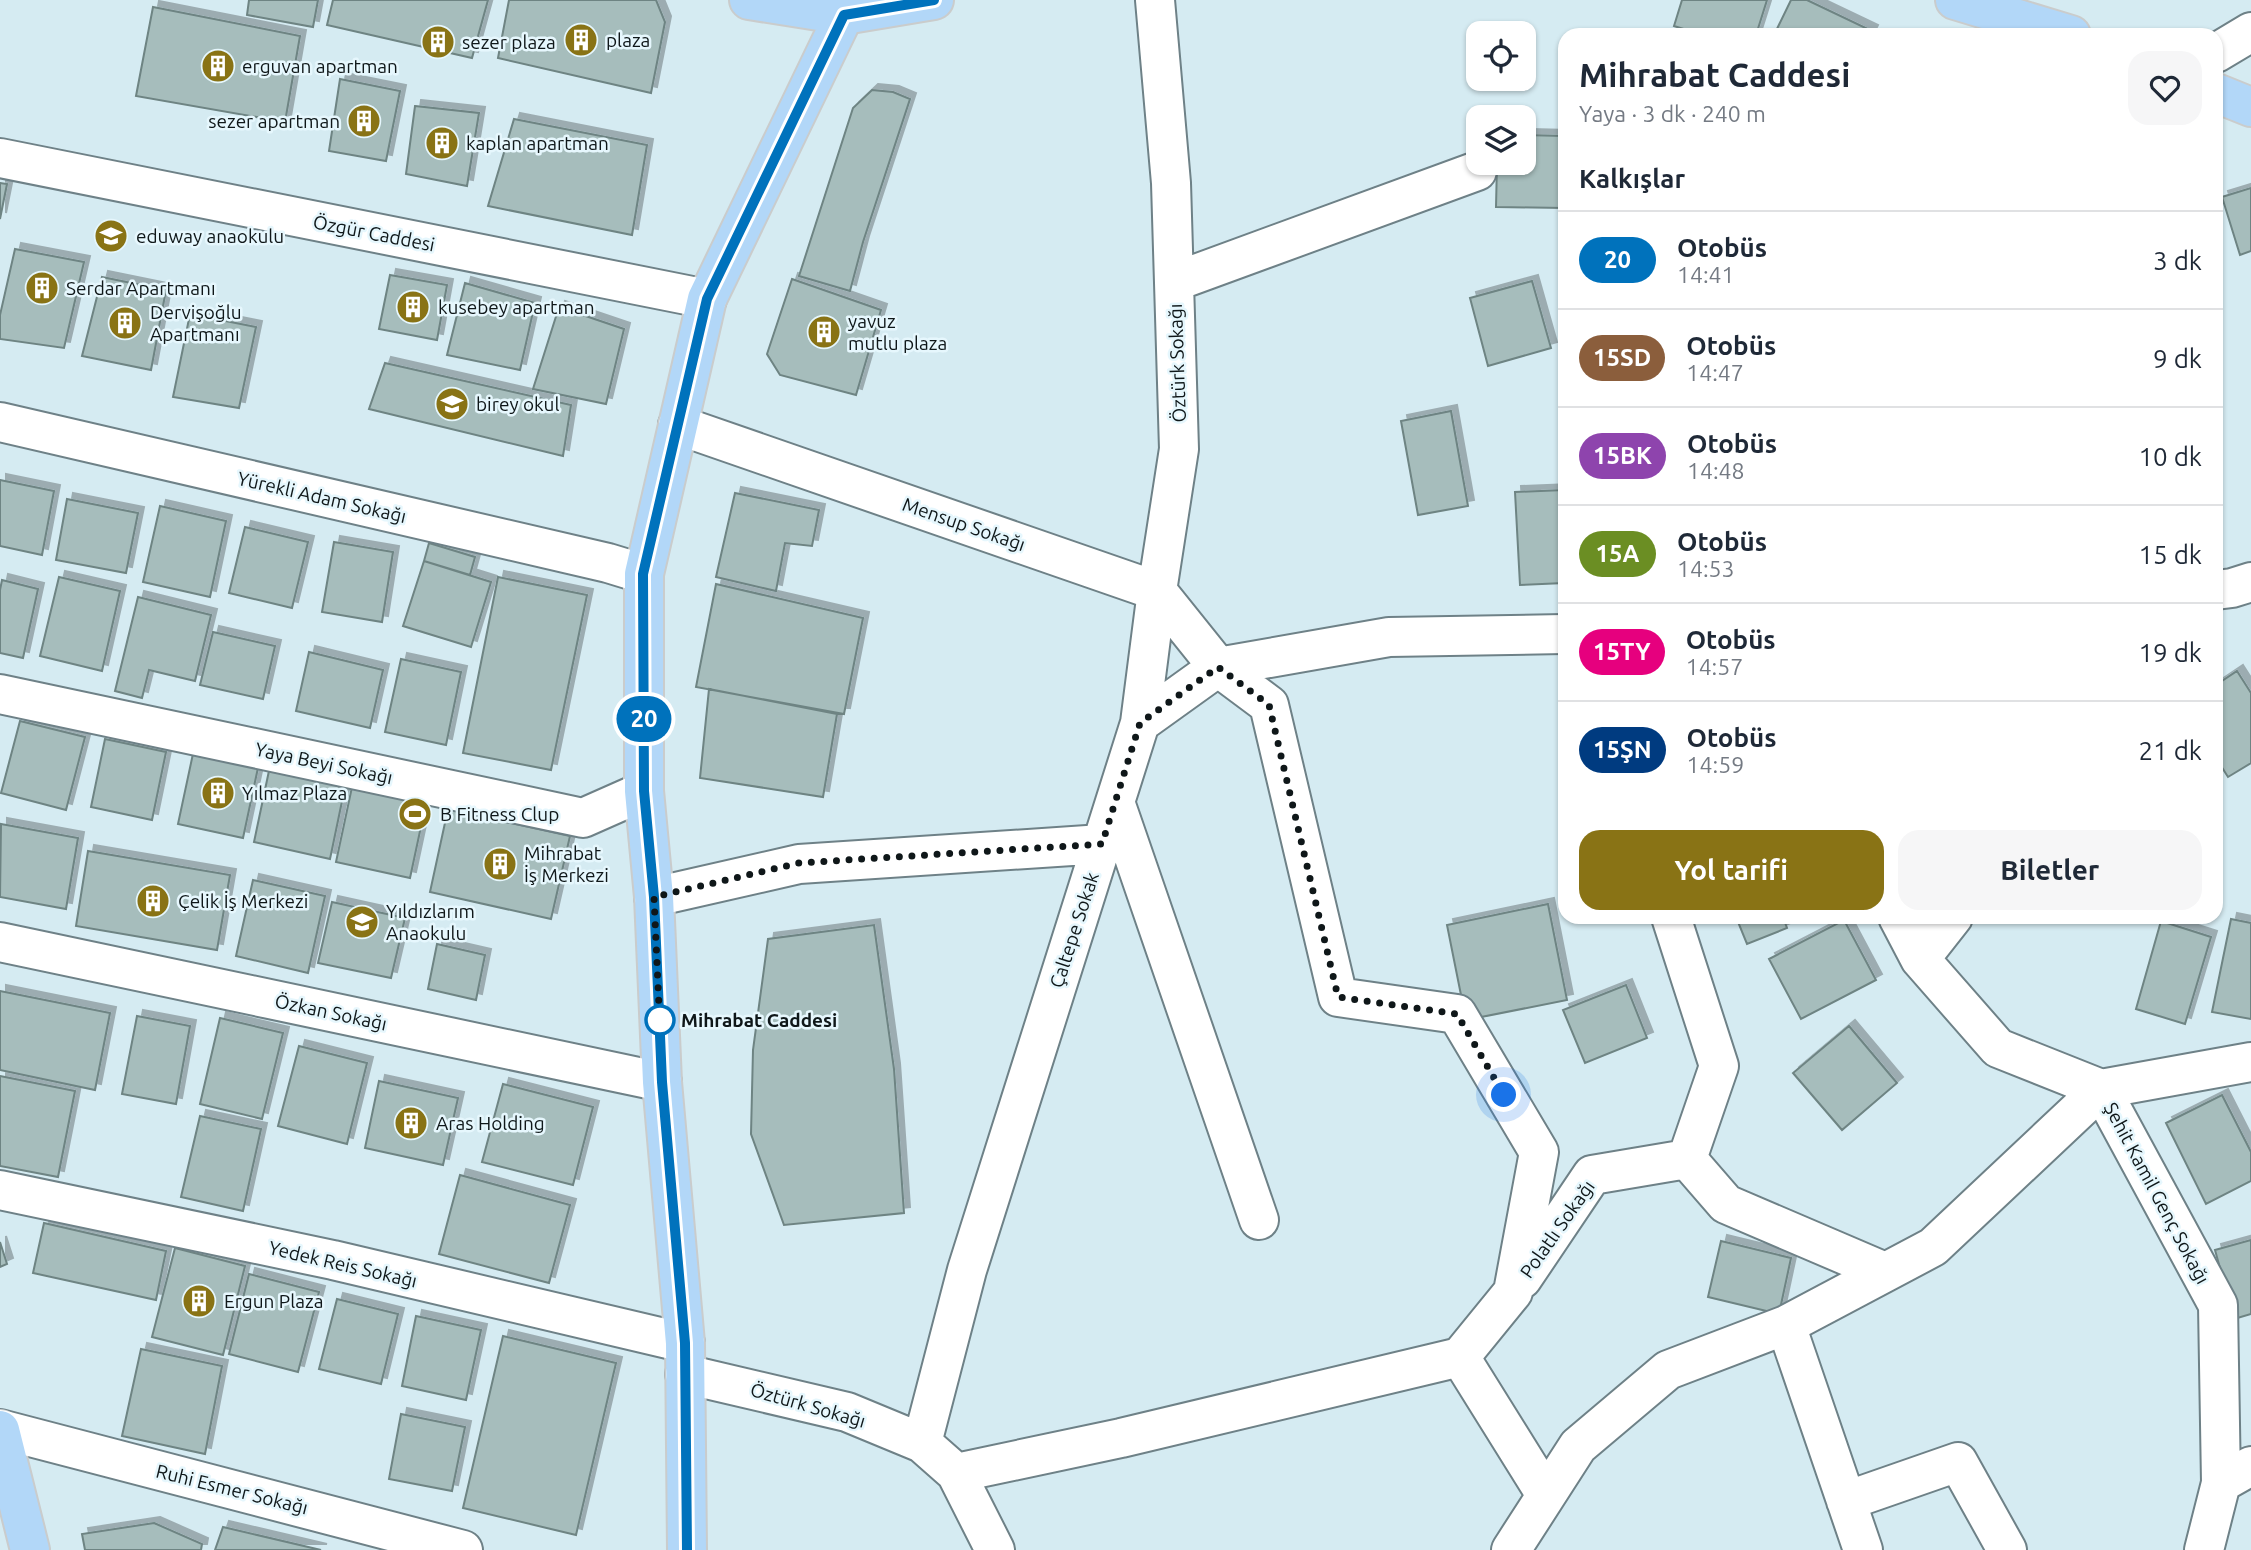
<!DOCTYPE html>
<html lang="tr">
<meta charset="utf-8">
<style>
:root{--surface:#fff;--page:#f6f6f7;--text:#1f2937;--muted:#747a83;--line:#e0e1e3;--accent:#897315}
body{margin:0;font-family:Ubuntu,sans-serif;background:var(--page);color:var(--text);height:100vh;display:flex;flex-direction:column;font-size:26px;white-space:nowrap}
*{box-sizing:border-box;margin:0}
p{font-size:23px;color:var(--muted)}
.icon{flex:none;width:38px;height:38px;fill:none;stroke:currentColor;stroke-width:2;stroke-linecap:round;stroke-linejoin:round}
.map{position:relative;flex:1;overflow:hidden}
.sheet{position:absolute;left:1558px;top:28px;width:665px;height:896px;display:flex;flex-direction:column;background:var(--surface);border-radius:21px;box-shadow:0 2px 5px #0004}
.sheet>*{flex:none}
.badge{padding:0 14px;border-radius:23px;font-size:24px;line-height:46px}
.buttons{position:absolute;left:1466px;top:21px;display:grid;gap:14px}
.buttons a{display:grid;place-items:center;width:70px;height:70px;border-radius:14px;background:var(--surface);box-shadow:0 2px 5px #0004;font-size:35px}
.you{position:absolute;width:35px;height:35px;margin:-18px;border:5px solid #fff;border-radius:50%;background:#1a73e8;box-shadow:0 0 0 10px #1a73e833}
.map>.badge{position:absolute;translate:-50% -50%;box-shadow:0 0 0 4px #fff}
h2{padding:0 21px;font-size:26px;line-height:63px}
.round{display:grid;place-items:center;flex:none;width:74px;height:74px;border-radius:21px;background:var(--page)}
.headline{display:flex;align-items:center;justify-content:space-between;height:119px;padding:0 21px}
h1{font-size:33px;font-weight:700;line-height:52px}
.action{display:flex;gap:14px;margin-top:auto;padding:14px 21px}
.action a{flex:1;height:80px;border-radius:21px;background:var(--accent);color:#fff;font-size:28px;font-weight:700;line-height:80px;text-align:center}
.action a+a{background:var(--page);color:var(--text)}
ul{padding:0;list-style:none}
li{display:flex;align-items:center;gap:21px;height:98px;padding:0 21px;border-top:2px solid var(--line)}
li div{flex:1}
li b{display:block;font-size:26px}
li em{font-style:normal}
li .badge{min-width:77px;font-weight:700;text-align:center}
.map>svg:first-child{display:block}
.building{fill:#a6bdbc;stroke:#6e8483;stroke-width:2;filter:url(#shadow)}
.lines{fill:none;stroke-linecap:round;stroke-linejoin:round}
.street-casing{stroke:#6e8187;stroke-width:42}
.primary-casing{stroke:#cacccc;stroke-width:42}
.street{stroke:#fff;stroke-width:38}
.primary{stroke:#b2d7f8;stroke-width:38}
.line-casing{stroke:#fff;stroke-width:16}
.line{stroke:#0072bc;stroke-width:10}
.walk{stroke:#0f1719;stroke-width:7;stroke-dasharray:0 12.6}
.stop-dot{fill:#fff;stroke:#0072bc;stroke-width:3.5}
.labels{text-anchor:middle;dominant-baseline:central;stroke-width:5;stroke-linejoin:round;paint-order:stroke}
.poi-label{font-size:19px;fill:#0f1719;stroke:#e6f7fd;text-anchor:start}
.street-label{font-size:19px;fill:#0f1719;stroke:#e6f7fd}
.stop-label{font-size:19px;font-weight:bold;fill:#0f1719;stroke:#e6f7fd;text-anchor:start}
</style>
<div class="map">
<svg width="2251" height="1550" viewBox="0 0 2251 1550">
<defs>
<filter id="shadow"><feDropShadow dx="6" dy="-6" stdDeviation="0" flood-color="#0004"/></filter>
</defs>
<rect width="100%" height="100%" fill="#d5ebf2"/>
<path class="building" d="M 249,0 L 318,0 L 313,27 L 247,15 Z
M 333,0 L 488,0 L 472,58 L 327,25 Z
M 509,0 L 656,0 L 665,22 L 651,93 L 498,58 Z
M 1682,0 L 1767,0 L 1756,35 L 1703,35 L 1674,26 Z
M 1791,0 L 1807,0 L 1872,31 L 1870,35 L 1774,35 Z
M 153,7 L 300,36 L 285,122 L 136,96 Z
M 340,79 L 400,91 L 386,161 L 329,151 Z
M 872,90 L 893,92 L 910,99 L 863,242 L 850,291 L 799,276 L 853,108 Z
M 415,106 L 479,113 L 467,186 L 406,174 Z
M 514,119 L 647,145 L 632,235 L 488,206 Z
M 1524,135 L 1564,136 L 1564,208 L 1496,207 L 1497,163 L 1524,163 Z
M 0,183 L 7,184 L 0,219 Z
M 2251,188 L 2251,251 L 2240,255 L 2222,197 Z
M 15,249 L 84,262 L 64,348 L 0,339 L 0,315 Z
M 390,275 L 447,285 L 437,340 L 379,329 Z
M 102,277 L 166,290 L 151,370 L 82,356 Z
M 792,279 L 881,310 L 856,395 L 780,375 L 767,354 Z
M 1532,281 L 1551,348 L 1488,366 L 1470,298 Z
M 465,283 L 535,303 L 520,370 L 447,355 Z
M 559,307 L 624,329 L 606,404 L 533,389 Z
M 190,314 L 256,327 L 239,408 L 173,397 Z
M 385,363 L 571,405 L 563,456 L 369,409 Z
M 1451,411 L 1468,506 L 1418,515 L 1401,421 Z
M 0,480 L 54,491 L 42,555 L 0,546 Z
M 1564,490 L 1564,583 L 1520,585 L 1515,492 Z
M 735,493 L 819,510 L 812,546 L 785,543 L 776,591 L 716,577 Z
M 67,499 L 138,513 L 126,573 L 56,560 Z
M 160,506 L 226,521 L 210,597 L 143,582 Z
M 245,527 L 308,542 L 292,608 L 229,593 Z
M 334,542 L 393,552 L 382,622 L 322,612 Z
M 429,543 L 475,557 L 470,575 L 424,561 Z
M 424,561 L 491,582 L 471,647 L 403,626 Z
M 59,577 L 120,591 L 102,671 L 40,656 Z
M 498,577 L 587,595 L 551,770 L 463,753 Z
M 2,580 L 38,589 L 23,658 L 0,653 L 0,590 Z
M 716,584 L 863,618 L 844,714 L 696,687 Z
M 138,597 L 211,615 L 195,681 L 149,670 L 142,698 L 115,691 Z
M 213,632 L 275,646 L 263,699 L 200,685 Z
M 309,652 L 383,670 L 370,728 L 296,711 Z
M 401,659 L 461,672 L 446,745 L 385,732 Z
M 2237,671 L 2251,693 L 2251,763 L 2228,777 L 2216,758 L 2216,685 Z
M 709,689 L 837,714 L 823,797 L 700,778 Z
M 20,721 L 85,737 L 66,810 L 1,793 Z
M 105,739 L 166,752 L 152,820 L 91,807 Z
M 194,749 L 259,763 L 243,838 L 178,824 Z
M 270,766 L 346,782 L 330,859 L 254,842 Z
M 352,787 L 426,803 L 410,878 L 336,862 Z
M 448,809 L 570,836 L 551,919 L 430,892 Z
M 1,824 L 78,838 L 66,909 L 0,897 Z
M 88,851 L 230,875 L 217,950 L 76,926 Z
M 253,880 L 325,896 L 308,973 L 236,956 Z
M 332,902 L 405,918 L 391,978 L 318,963 Z
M 1548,904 L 1567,1000 L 1466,1020 L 1447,925 Z
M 1736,917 L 1783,917 L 1787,928 L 1747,944 Z
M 2231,919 L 2251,923 L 2251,1019 L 2212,1012 Z
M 1844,920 L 1876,980 L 1801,1019 L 1769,959 Z
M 2161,921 L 2211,937 L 2185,1024 L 2136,1009 Z
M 874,925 L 894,1069 L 904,1213 L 784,1225 L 751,1134 L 753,1050 L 768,939 Z
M 437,944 L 485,955 L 476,1000 L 428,989 Z
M 1626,985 L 1647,1038 L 1585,1063 L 1563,1010 Z
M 0,991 L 110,1013 L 95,1090 L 0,1070 Z
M 137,1016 L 190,1026 L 176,1104 L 122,1094 Z
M 220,1018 L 283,1033 L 262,1119 L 200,1104 Z
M 1849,1026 L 1897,1083 L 1842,1130 L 1793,1073 Z
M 299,1046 L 367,1063 L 347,1144 L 278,1126 Z
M 0,1076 L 75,1091 L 58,1177 L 0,1166 Z
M 379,1081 L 458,1098 L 443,1165 L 365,1148 Z
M 503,1084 L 593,1107 L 573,1185 L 482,1162 Z
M 2222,1095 L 2251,1152 L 2251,1181 L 2206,1204 L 2166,1123 Z
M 200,1116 L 261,1129 L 243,1211 L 181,1197 Z
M 460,1175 L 570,1205 L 549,1283 L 439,1254 Z
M 44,1223 L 166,1251 L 156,1300 L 33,1273 Z
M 2251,1240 L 2251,1314 L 2234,1319 L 2215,1250 Z
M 1721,1241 L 1791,1258 L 1779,1314 L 1708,1297 Z
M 0,1242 L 7,1264 L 0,1267 Z
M 175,1248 L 245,1266 L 223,1355 L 152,1337 Z
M 249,1274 L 319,1292 L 298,1372 L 229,1354 Z
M 337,1299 L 398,1314 L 381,1384 L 319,1369 Z
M 416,1316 L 481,1330 L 466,1400 L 402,1386 Z
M 503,1336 L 616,1363 L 576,1535 L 463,1508 Z
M 141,1349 L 222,1366 L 205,1454 L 122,1436 Z
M 401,1414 L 465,1427 L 452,1491 L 389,1479 Z
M 154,1523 L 202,1544 L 201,1550 L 85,1550 L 82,1534 Z
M 223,1527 L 321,1550 L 215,1550 Z"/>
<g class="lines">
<defs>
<path id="street" d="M 2216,53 L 2251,32
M 0,158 L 707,299
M 1174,282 L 1477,171
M 0,422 L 608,563 L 644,574
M 678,425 L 1157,591 L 1218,667 L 1269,705 L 1338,997 L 1457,1014 L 1539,1152 L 1513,1292 L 1460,1357 L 1121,1438 L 956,1473
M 2216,590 L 2232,588 L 2251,582
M 0,694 L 583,818 L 644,791
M 1140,723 L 1157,591 L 1179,449 L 1171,183 L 1155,0
M 1115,802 L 1259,1220
M 654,897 L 799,864 L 1102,844
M 1671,917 L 1719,1066 L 1687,1159 L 1726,1204 L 1885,1272
M 1898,917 L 1920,959 L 1998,1048 L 2101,1089 L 2218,1305 L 2221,1483
M 0,942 L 662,1082
M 1920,959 L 1953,917
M 0,1190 L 333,1260 L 685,1343
M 1522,1279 L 1592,1175 L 1687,1159
M 1786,1325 L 1863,1550
M 1460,1357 L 1546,1495
M 685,1374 L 847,1412 L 922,1443 L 956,1473 L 995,1550
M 0,1429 L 463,1550
M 922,1443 L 967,1270 L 1140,723 L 1218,667 L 1389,637 L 1564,634
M 1846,1501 L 1958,1462 L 2007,1550
M 1511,1550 L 1578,1446 L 1668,1370 L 1786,1325 L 1933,1247 L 2101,1089 L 2251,1062
M 2204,1550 L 2221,1483 L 2251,1466"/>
<path id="primary" d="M 749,0 L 844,15 L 934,0
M 1955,0 L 2071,35
M 2216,93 L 2251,107
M 0,1430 L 30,1550
M 687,1550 L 685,1343 L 662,1082 L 654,897 L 644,791 L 644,574 L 707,299 L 844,15"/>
</defs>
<use href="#street" class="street-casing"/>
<use href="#primary" class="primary-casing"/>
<use href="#street" class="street"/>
<use href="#primary" class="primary"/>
</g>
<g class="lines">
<defs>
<path id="line" d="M 687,1550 L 685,1343 L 662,1082 L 654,897 L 644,791 L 643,574 L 707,299 L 844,15 L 934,0"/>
</defs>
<use href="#line" class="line-casing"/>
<use href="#line" class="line"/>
<path class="walk" d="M 660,1020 L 660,1029 L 654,897 L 799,863 L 1102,844 L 1140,723 L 1218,667 L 1269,705 L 1338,997 L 1457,1014 L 1504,1095"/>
</g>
<defs>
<symbol id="building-disc" viewBox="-11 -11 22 22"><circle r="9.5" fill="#897315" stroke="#e6f7fd"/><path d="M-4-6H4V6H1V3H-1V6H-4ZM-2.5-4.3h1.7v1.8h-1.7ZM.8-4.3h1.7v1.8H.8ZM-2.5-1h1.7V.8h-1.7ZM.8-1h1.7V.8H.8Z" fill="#fff"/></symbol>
<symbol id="school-disc" viewBox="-11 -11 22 22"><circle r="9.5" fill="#897315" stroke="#e6f7fd"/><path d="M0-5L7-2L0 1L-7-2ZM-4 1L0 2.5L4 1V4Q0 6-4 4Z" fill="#fff"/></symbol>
<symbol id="stadium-disc" viewBox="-11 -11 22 22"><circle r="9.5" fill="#897315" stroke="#e6f7fd"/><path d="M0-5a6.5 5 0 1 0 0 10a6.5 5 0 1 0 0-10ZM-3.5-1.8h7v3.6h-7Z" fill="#fff"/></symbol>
</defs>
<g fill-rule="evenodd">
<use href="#building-disc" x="562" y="21" width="38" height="38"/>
<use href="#building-disc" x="419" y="23" width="38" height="38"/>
<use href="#building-disc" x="199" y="47" width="38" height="38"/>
<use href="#building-disc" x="345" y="102" width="38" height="38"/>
<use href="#building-disc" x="423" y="124" width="38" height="38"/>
<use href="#school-disc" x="92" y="217" width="38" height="38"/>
<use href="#building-disc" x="23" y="269" width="38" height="38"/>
<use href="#building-disc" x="394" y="288" width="38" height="38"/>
<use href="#building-disc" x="106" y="304" width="38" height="38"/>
<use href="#building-disc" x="805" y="313" width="38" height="38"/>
<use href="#school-disc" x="433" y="385" width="38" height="38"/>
<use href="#building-disc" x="199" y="774" width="38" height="38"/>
<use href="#stadium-disc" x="396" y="795" width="38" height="38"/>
<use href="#building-disc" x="481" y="845" width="38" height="38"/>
<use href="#building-disc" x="134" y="882" width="38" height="38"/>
<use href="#school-disc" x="343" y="903" width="38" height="38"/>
<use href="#building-disc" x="392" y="1104" width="38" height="38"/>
<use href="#building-disc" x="180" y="1282" width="38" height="38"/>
</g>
<circle class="stop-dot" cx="660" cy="1020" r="14"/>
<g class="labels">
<g class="poi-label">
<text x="606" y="40">plaza</text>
<text x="462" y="42">sezer plaza</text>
<text x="242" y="66">erguvan apartman</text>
<text x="340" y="121" text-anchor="end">sezer apartman</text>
<text x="466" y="143">kaplan apartman</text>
<text x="136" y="236">eduway anaokulu</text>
<text x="66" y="288">Serdar Apartmanı</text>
<text x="438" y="307">kusebey apartman</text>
<text x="150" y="312">Dervişoğlu<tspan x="150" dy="22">Apartmanı</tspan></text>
<text x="848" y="321">yavuz<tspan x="848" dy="22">mutlu plaza</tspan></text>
<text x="476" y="404">birey okul</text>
<text x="242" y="793">Yılmaz Plaza</text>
<text x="440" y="814">B Fitness Clup</text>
<text x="524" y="853">Mihrabat<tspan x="524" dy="22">İş Merkezi</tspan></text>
<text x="178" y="901">Çelik İş Merkezi</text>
<text x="386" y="911">Yıldızlarım<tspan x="386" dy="22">Anaokulu</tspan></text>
<text x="436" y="1123">Aras Holding</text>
<text x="224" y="1301">Ergun Plaza</text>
</g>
<g class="street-label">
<text transform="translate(374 233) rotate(11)">Özgür Caddesi</text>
<text transform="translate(1177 363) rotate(-92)">Öztürk Sokağı</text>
<text transform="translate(322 497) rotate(13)">Yürekli Adam Sokağı</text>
<text transform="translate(964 524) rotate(19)">Mensup Sokağı</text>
<text transform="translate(324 763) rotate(12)">Yaya Beyi Sokağı</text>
<text transform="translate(1074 930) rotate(-72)">Çaltepe Sokak</text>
<text transform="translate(331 1012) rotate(12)">Özkan Sokağı</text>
<text transform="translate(2157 1193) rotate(62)">Şehit Kamil Genç Sokağı</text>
<text transform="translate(1557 1229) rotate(-55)">Polatlı Sokağı</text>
<text transform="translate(343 1264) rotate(13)">Yedek Reis Sokağı</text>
<text transform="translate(808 1405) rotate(16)">Öztürk Sokağı</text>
<text transform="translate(232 1489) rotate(14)">Ruhi Esmer Sokağı</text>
</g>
<g class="stop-label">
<text x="681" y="1020">Mihrabat Caddesi</text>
</g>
</g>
</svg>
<div class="buttons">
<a><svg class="icon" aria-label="locate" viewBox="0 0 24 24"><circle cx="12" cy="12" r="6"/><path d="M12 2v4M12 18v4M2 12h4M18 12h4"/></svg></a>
<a><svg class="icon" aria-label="layers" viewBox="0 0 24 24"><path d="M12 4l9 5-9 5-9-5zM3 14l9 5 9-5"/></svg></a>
</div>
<div class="you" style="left:1504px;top:1095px"></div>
<b class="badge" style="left:644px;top:719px;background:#0072bc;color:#fff">20</b>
<section class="sheet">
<div class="headline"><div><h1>Mihrabat Caddesi</h1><p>Yaya · 3 dk · 240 m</p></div><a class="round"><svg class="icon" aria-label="heart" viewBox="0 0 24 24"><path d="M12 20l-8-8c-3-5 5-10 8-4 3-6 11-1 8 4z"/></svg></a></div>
<h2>Kalkışlar</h2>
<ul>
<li><span class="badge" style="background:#0072bc;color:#fff">20</span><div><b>Otobüs</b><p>14:41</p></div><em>3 dk</em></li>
<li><span class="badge" style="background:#8b5e3c;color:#fff">15SD</span><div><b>Otobüs</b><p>14:47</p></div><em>9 dk</em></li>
<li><span class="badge" style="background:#8e44ad;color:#fff">15BK</span><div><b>Otobüs</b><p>14:48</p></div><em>10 dk</em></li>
<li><span class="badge" style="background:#6b8e23;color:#fff">15A</span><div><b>Otobüs</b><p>14:53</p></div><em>15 dk</em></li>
<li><span class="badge" style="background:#e6007e;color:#fff">15TY</span><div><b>Otobüs</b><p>14:57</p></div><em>19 dk</em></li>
<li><span class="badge" style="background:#003b80;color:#fff">15ŞN</span><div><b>Otobüs</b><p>14:59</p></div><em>21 dk</em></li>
</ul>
<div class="action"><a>Yol tarifi</a><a>Biletler</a></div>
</section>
</div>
